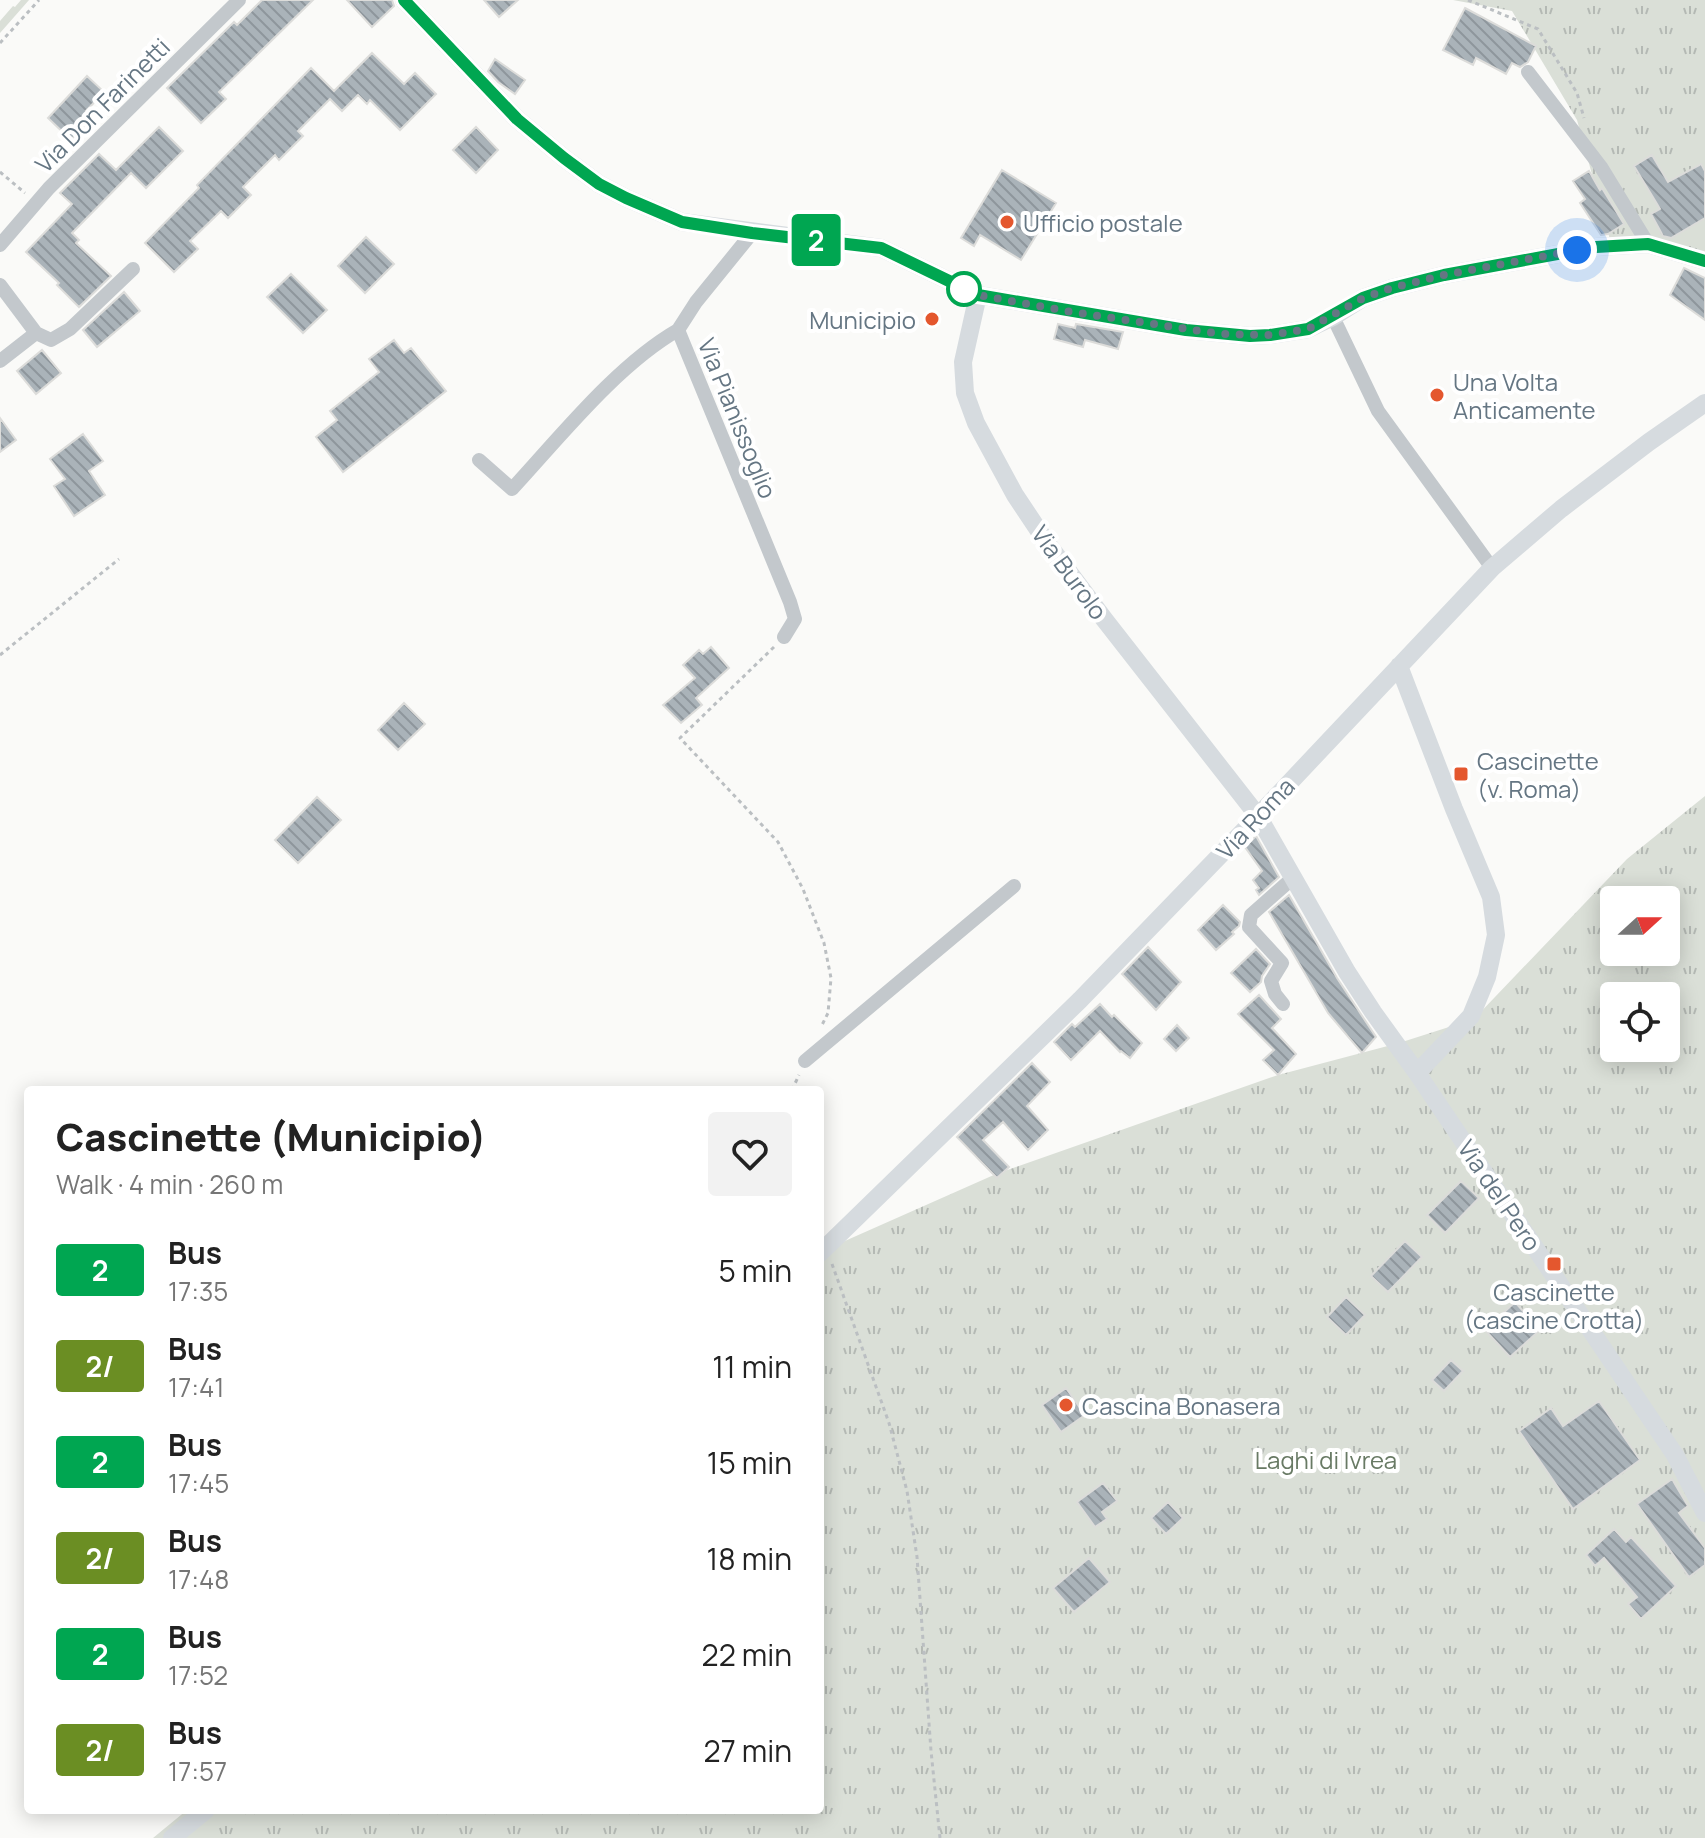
<!DOCTYPE html>
<meta charset="utf-8">
<style>
:root{--surface:#fff;--page:#f2f2f2;--text:#222;--muted:#767676}
body{margin:0;font-family:Manrope,sans-serif;background:var(--page);color:var(--text);height:100vh;display:flex;flex-direction:column;font-size:30px;white-space:nowrap}
*{box-sizing:border-box;margin:0}
p{font-size:26px;color:var(--muted)}
.icon{flex:none;width:44px;height:44px;fill:none;stroke:currentColor;stroke-width:2;stroke-linecap:round;stroke-linejoin:round}
.map{position:relative;flex:1;overflow:hidden}
.drawer{position:absolute;left:24px;top:1086px;width:800px;height:728px;display:flex;flex-direction:column;background:var(--surface);border-radius:8px;box-shadow:0 4px 20px #0003}
.drawer>*{flex:none}
.badge{padding:0 16px;border-radius:6px;font-size:28px;line-height:52px}
.needle{width:52px;rotate:69deg}
.tools{position:absolute;left:1600px;top:886px;display:grid;gap:16px}
.tools a{display:grid;place-items:center;width:80px;height:80px;border-radius:8px;background:var(--surface);box-shadow:0 4px 20px #0003;font-size:40px}
.you{position:absolute;width:40px;height:40px;margin:-20px;border:6px solid #fff;border-radius:50%;background:#1a73e8;box-shadow:0 0 0 12px #1a73e833}
.map>.badge{position:absolute;translate:-50% -50%;box-shadow:0 0 0 4px #fff}
.round{display:grid;place-items:center;flex:none;width:84px;height:84px;border-radius:8px;background:var(--page)}
.overview{display:flex;align-items:center;justify-content:space-between;height:136px;padding:0 32px}
h1{font-size:38px;font-weight:800;line-height:60px}
ul{padding:0;list-style:none}
li{display:flex;align-items:center;gap:24px;height:96px;padding:0 32px}
li div{flex:1}
li b{display:block;font-size:30px}
li em{font-style:normal}
li .badge{min-width:88px;font-weight:700;text-align:center}
.map>svg:first-child{display:block}
.park{fill:url(#park-tufts);fill-rule:evenodd}
.pitch{fill:#dadfd7}
.building{fill:url(#building-back-hatch);stroke:#dcdcda;stroke-width:2}
.lines{fill:none;stroke-linecap:round;stroke-linejoin:round}
.path{stroke:#bbbfc2;stroke-width:3;stroke-dasharray:4 4;stroke-linecap:butt}
.street{stroke:#c3c8cc;stroke-width:14}
.secondary{stroke:#d6dbdf;stroke-width:18}
.line-casing{stroke:#fff;stroke-width:18}
.line{stroke:#00a651;stroke-width:12}
.walk{stroke:#657683;stroke-width:8;stroke-dasharray:0 14.4}
.poi-dot{fill:#e4572e;stroke:#fff;stroke-width:3}
.stop-dot{fill:#fff;stroke:#00a651;stroke-width:4}
.labels{text-anchor:middle;dominant-baseline:central;stroke-width:8;stroke-linejoin:round;paint-order:stroke}
.street-label{font-size:24px;fill:#657683;stroke:#fff}
.poi-label{font-size:24px;fill:#657683;stroke:#fff;text-anchor:start}
.park-label{font-size:24px;fill:#687a64;stroke:#fff}
</style>
<div class="map">
<svg width="1705" height="1838" viewBox="0 0 1705 1838">
<defs>
<pattern id="park-tufts" width="24" height="20" patternUnits="userSpaceOnUse" patternTransform="scale(2)"><rect width="24" height="20" fill="#dadfd7"/><path d="M3 7l-1-3M5 7V3M7 7l1-3M15 17l-1-3M17 17v-4M19 17l1-3" fill="none" stroke="#b4b9b4"/></pattern>
<pattern id="building-back-hatch" width="6" height="6" patternUnits="userSpaceOnUse" patternTransform="scale(2)"><rect width="6" height="6" fill="#aab3b9"/><path d="M-1 5l2 2M0 0l6 6M5-1l2 2" fill="none" stroke="#8e969c"/></pattern>
</defs>
<rect width="100%" height="100%" fill="#fafaf8"/>
<path class="park" d="M 1453,0 L 1705,0 L 1705,266 L 1648,246 L 1612,247 L 1577,120 L 1512,11 Z
M 1705,796 L 1705,1838 L 153,1838 L 187,1810 L 820,1810 L 820,1252 L 996,1174 L 1278,1075 L 1399,1043 L 1474,1019 L 1627,859 ZM 1614,900 L 1666,900 L 1666,952 L 1614,952 ZM 1614,996 L 1666,996 L 1666,1048 L 1614,1048 Z"/>
<path class="pitch" d="M 21,0 L 29,0 L 0,33 L 0,21 L 13,6 L 15,7 Z"/>
<path class="building" d="M 262,0 L 313,0 L 219,92 L 226,99 L 201,123 L 167,88 L 234,22 L 237,25 Z
M 347,0 L 392,0 L 394,6 L 372,27 Z
M 484,0 L 518,0 L 499,17 Z
M 1465,8 L 1536,46 L 1528,62 L 1520,67 L 1512,63 L 1506,74 L 1476,58 L 1473,65 L 1443,50 Z
M 372,53 L 404,84 L 415,73 L 436,94 L 400,130 L 370,100 L 367,104 L 358,95 L 342,111 L 330,99 L 298,131 L 303,136 L 279,160 L 275,155 L 243,187 L 251,195 L 228,218 L 221,211 L 190,241 L 198,249 L 174,272 L 145,243 L 199,188 L 197,185 L 311,68 L 334,91 Z
M 495,59 L 525,80 L 515,94 L 498,82 L 488,71 Z
M 87,76 L 104,92 L 86,111 L 93,117 L 71,140 L 48,118 Z
M 159,127 L 183,151 L 146,188 L 131,173 L 72,233 L 79,240 L 76,243 L 111,276 L 79,307 L 57,285 L 59,283 L 26,252 L 72,204 L 60,193 L 99,154 L 116,170 Z
M 476,127 L 498,150 L 476,173 L 453,150 Z
M 1652,155 L 1668,182 L 1701,164 L 1705,171 L 1705,218 L 1671,238 L 1663,236 L 1651,214 L 1660,209 L 1634,166 Z
M 1002,170 L 1056,203 L 1021,260 L 980,235 L 974,246 L 961,238 Z
M 1589,171 L 1600,190 L 1602,188 L 1624,224 L 1608,234 L 1601,235 L 1580,203 L 1585,199 L 1573,181 Z
M 366,237 L 394,264 L 365,293 L 338,266 Z
M 1684,268 L 1705,278 L 1705,320 L 1670,295 Z
M 291,274 L 327,310 L 303,333 L 267,297 Z
M 124,292 L 140,311 L 97,347 L 83,330 Z
M 1058,324 L 1075,328 L 1076,324 L 1123,332 L 1118,349 L 1085,340 L 1083,347 L 1054,339 Z
M 394,340 L 404,353 L 411,348 L 446,391 L 343,472 L 316,437 L 337,420 L 330,411 L 379,372 L 369,359 Z
M 42,350 L 61,373 L 36,394 L 17,371 Z
M 0,418 L 16,440 L 0,452 Z
M 83,434 L 103,461 L 89,471 L 105,495 L 74,516 L 54,486 L 65,479 L 50,459 Z
M 711,647 L 729,668 L 696,698 L 702,705 L 681,723 L 663,705 L 695,678 L 683,665 L 699,650 L 703,654 Z
M 404,703 L 425,724 L 398,750 L 378,730 Z
M 317,797 L 341,820 L 298,863 L 275,840 Z
M 1256,836 L 1279,877 L 1259,895 L 1256,890 L 1259,888 L 1253,880 L 1262,871 L 1245,847 Z
M 1289,895 L 1337,978 L 1376,1037 L 1362,1053 L 1328,1013 L 1269,912 Z
M 1223,905 L 1240,922 L 1239,926 L 1232,932 L 1234,934 L 1216,950 L 1198,930 Z
M 1148,947 L 1181,982 L 1156,1010 L 1122,974 Z
M 1256,949 L 1270,964 L 1262,976 L 1261,982 L 1250,992 L 1231,973 Z
M 1259,995 L 1281,1019 L 1272,1028 L 1296,1054 L 1278,1075 L 1263,1060 L 1274,1050 L 1238,1014 Z
M 1100,1004 L 1112,1017 L 1114,1015 L 1142,1043 L 1130,1058 L 1121,1051 L 1120,1052 L 1100,1031 L 1071,1060 L 1054,1042 L 1072,1024 L 1075,1027 Z
M 1177,1025 L 1189,1038 L 1176,1051 L 1164,1039 Z
M 1032,1063 L 1050,1082 L 1027,1106 L 1048,1130 L 1028,1150 L 1003,1122 L 983,1140 L 1009,1167 L 997,1178 L 957,1137 Z
M 1461,1181 L 1479,1198 L 1445,1233 L 1427,1215 Z
M 1405,1241 L 1422,1257 L 1388,1292 L 1371,1276 Z
M 1346,1297 L 1365,1315 L 1346,1335 L 1327,1317 Z
M 1515,1302 L 1540,1330 L 1510,1357 L 1485,1330 Z
M 1451,1360 L 1463,1371 L 1444,1391 L 1432,1380 Z
M 1066,1388 L 1085,1415 L 1061,1432 L 1042,1405 Z
M 1599,1401 L 1640,1460 L 1573,1509 L 1519,1431 L 1551,1408 L 1563,1426 Z
M 1672,1479 L 1688,1506 L 1679,1513 L 1705,1548 L 1705,1565 L 1689,1577 L 1637,1504 Z
M 1103,1483 L 1117,1501 L 1102,1512 L 1107,1519 L 1095,1527 L 1077,1502 Z
M 1168,1502 L 1183,1518 L 1166,1534 L 1151,1518 Z
M 1614,1529 L 1626,1542 L 1631,1537 L 1676,1586 L 1641,1619 L 1628,1604 L 1637,1597 L 1604,1558 L 1595,1566 L 1586,1555 Z
M 1089,1558 L 1110,1582 L 1074,1612 L 1053,1588 Z"/>
<g class="lines">
<path class="path" d="M 1468,0 L 1538,29 L 1577,93 L 1584,118
M 0,43 L 39,0
M 0,172 L 25,193
M 774,647 L 680,738 L 778,842 L 803,889 L 824,943 L 831,978 L 828,1013 L 822,1025
M 0,655 L 119,559
M 792,1090 L 799,1075
M 832,1264 L 889,1423 L 907,1491 L 917,1557 L 931,1751 L 940,1838"/>
<path class="street" d="M 1528,72 L 1601,167 L 1648,244
M 752,233 L 696,302 L 678,330 L 790,602 L 795,619 L 784,637
M 0,245 L 49,188 L 239,0
M 0,285 L 36,333 L 51,340 L 70,329 L 133,269
M 1333,317 L 1378,411 L 1492,568
M 0,361 L 36,333
M 479,460 L 512,489 C 560,437 617,365 678,330
M 1283,1004 L 1275,994 L 1271,981 L 1282,963 L 1249,927 L 1251,915 L 1294,877
M 805,1061 L 1014,886"/>
<path class="secondary" d="M 404,0 L 517,119 L 564,158 L 599,184 L 626,198 L 682,222 L 881,248 L 978,295 L 1186,330 L 1250,336 L 1270,335 L 1308,329 L 1333,317 L 1363,298 L 1392,288 L 1444,275 L 1596,247 L 1648,244 L 1705,261
M 978,295 L 963,362 L 965,393 L 976,423 L 1015,495 L 1047,543 L 1104,619 L 1258,816 L 1347,972 L 1373,1012 L 1417,1073 L 1675,1455 L 1705,1513
M 1399,666 L 1454,809 L 1491,897 L 1496,935 L 1487,977 L 1471,1016 L 1417,1073
M 820,1253 L 1080,1000 L 1258,816 L 1492,568 L 1561,509 L 1649,442 L 1705,403
M 172,1838 L 206,1810"/>
</g>
<g class="lines">
<defs>
<path id="line" d="M 404,0 L 517,119 L 564,158 L 599,184 L 626,198 L 682,222 L 752,233 L 881,248 L 978,295 L 1186,330 L 1250,336 L 1270,335 L 1308,329 L 1363,298 L 1392,288 L 1444,275 L 1596,247 L 1648,244 L 1705,261"/>
</defs>
<use href="#line" class="line-casing"/>
<use href="#line" class="line"/>
<path class="walk" d="M 964,289 L 954,284 L 978,295 L 1072,312 L 1221,334 L 1270,335 L 1308,329 L 1363,298 L 1392,288 L 1444,275 L 1577,250"/>
</g>
<g class="poi-dot">
<circle cx="1007" cy="222" r="8"/>
<circle cx="932" cy="319" r="8"/>
<circle cx="1437" cy="395" r="8"/>
<rect x="1453" y="766" width="16" height="16" rx="4"/>
<rect x="1546" y="1256" width="16" height="16" rx="4"/>
<circle cx="1066" cy="1405" r="8"/>
</g>
<circle class="stop-dot" cx="964" cy="289" r="16"/>
<g class="labels">
<g class="street-label">
<text transform="translate(102 105) rotate(-45)">Via Don Farinetti</text>
<text transform="translate(738 418) rotate(68)">Via Pianissoglio</text>
<text transform="translate(1070 572) rotate(54)">Via Burolo</text>
<text transform="translate(1255 818) rotate(-47)">Via Roma</text>
<text transform="translate(1500 1195) rotate(56)">Via del Pero</text>
</g>
<g class="poi-label">
<text x="1023" y="222">Ufficio postale</text>
<text x="916" y="319" text-anchor="end">Municipio</text>
<text x="1453" y="381">Una Volta<tspan x="1453" dy="28">Anticamente</tspan></text>
<text x="1477" y="760">Cascinette<tspan x="1477" dy="28">(v. Roma)</tspan></text>
<text x="1554" y="1291" text-anchor="middle">Cascinette<tspan x="1554" dy="28">(cascine Crotta)</tspan></text>
<text x="1082" y="1405">Cascina Bonasera</text>
</g>
<g class="park-label">
<text x="1326" y="1459">Laghi di Ivrea</text>
</g>
</g>
</svg>
<div class="tools">
<a><svg class="needle" viewBox="-14 -14 28 28"><path d="M0-13l5 13h-10z" fill="#e53935"/><path d="M0 13l5-13h-10z" fill="#767676"/></svg></a>
<a><svg class="icon" aria-label="locate" viewBox="0 0 24 24"><circle cx="12" cy="12" r="6"/><path d="M12 2v4M12 18v4M2 12h4M18 12h4"/></svg></a>
</div>
<div class="you" style="left:1577px;top:250px"></div>
<b class="badge" style="left:816px;top:240px;background:#00a651;color:#fff">2</b>
<section class="drawer">
<div class="overview"><div><h1>Cascinette (Municipio)</h1><p>Walk · 4 min · 260 m</p></div><a class="round"><svg class="icon" aria-label="heart" viewBox="0 0 24 24"><path d="M12 20l-8-8c-3-5 5-10 8-4 3-6 11-1 8 4z"/></svg></a></div>
<ul>
<li><span class="badge" style="background:#00a651;color:#fff">2</span><div><b>Bus</b><p>17:35</p></div><em>5 min</em></li>
<li><span class="badge" style="background:#6b8e23;color:#fff">2/</span><div><b>Bus</b><p>17:41</p></div><em>11 min</em></li>
<li><span class="badge" style="background:#00a651;color:#fff">2</span><div><b>Bus</b><p>17:45</p></div><em>15 min</em></li>
<li><span class="badge" style="background:#6b8e23;color:#fff">2/</span><div><b>Bus</b><p>17:48</p></div><em>18 min</em></li>
<li><span class="badge" style="background:#00a651;color:#fff">2</span><div><b>Bus</b><p>17:52</p></div><em>22 min</em></li>
<li><span class="badge" style="background:#6b8e23;color:#fff">2/</span><div><b>Bus</b><p>17:57</p></div><em>27 min</em></li>
</ul>
</section>
</div>
